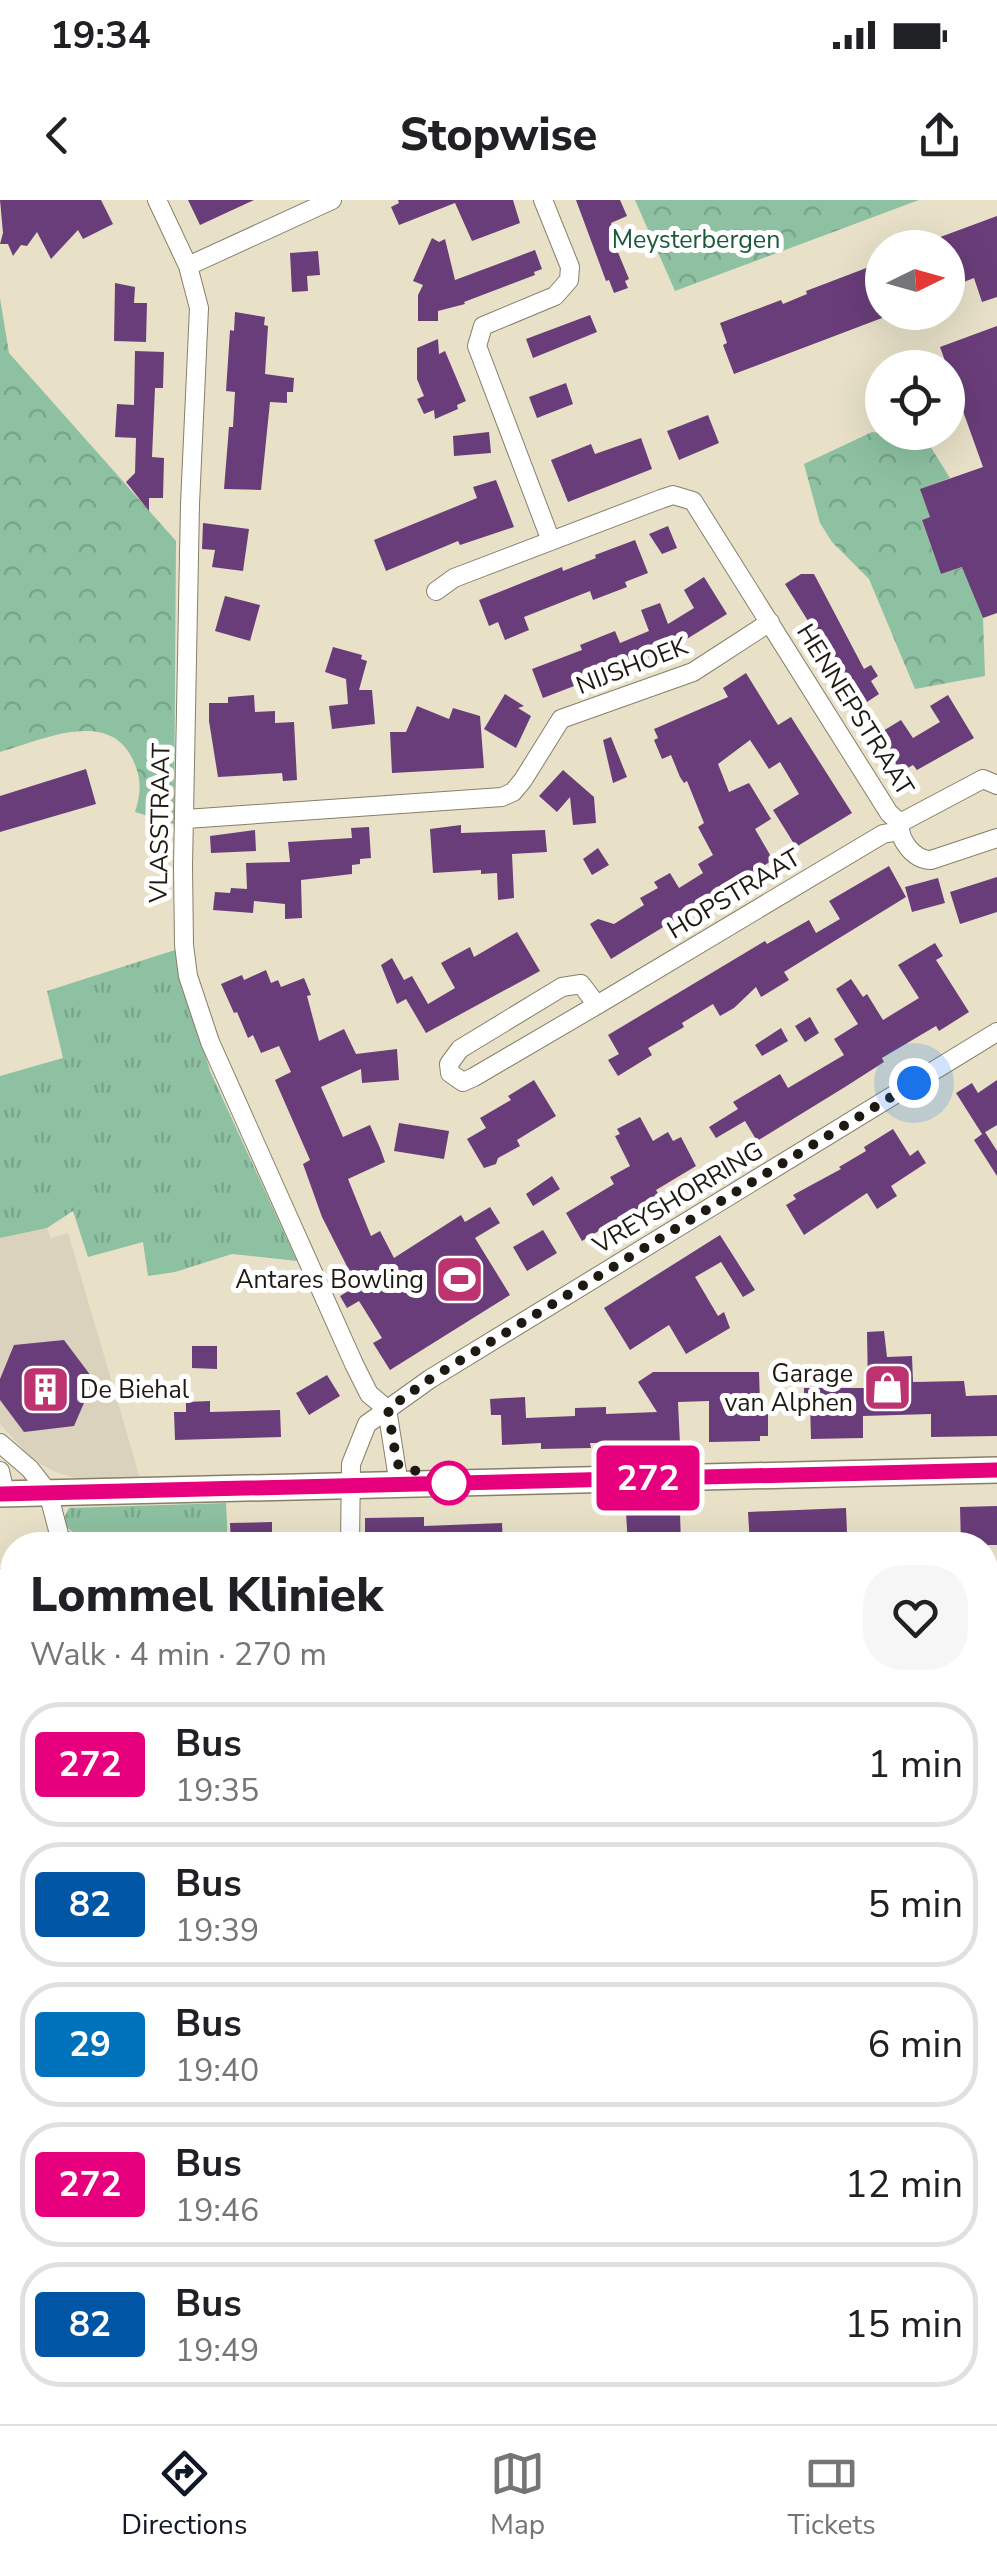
<!DOCTYPE html>
<meta charset="utf-8">
<style>
:root{--surface:#fff;--page:#f6f6f6;--text:#202124;--muted:#757577;--line:#e0e0e0;--accent:#111827}
body{margin:0;font-family:"Nunito Sans",sans-serif;background:var(--page);color:var(--text);height:100vh;display:flex;flex-direction:column;font-size:38px;white-space:nowrap}
*{box-sizing:border-box;margin:0}
p{font-size:32px;color:var(--muted)}
.icon{flex:none;width:55px;height:55px;fill:none;stroke:currentColor;stroke-width:2;stroke-linecap:round;stroke-linejoin:round}
.map{position:relative;flex:1;overflow:hidden}
.drawer{position:absolute;left:0px;top:1332px;width:998px;height:892px;display:flex;flex-direction:column;background:var(--surface);border-radius:40px 40px 0 0;box-shadow:0 10px 40px #0002}
.drawer>*{flex:none}
.badge{padding:0 20px;border-radius:8px;font-size:35px;line-height:65px}
.needle{width:65px;rotate:85deg}
.fabs{position:absolute;left:865px;top:30px;display:grid;gap:20px}
.fabs a{display:grid;place-items:center;width:100px;height:100px;border-radius:50%;background:var(--surface);box-shadow:0 10px 40px #0002;font-size:50px}
.you{position:absolute;width:50px;height:50px;margin:-25px;border:8px solid #fff;border-radius:50%;background:#1a73e8;box-shadow:0 0 0 15px #1a73e833}
.map>.badge{position:absolute;translate:-50% -50%;box-shadow:0 0 0 5px #fff}
.round{display:grid;place-items:center;flex:none;width:105px;height:105px;border-radius:40px;background:var(--page)}
.summary{display:flex;align-items:center;justify-content:space-between;height:170px;padding:0 30px}
h1{font-size:48px;font-weight:800;line-height:75px}
ul{padding:0;list-style:none}
li{display:flex;align-items:center;gap:30px;height:125px;margin:0 20px 15px;padding:0 10px;border:5px solid var(--line);border-radius:40px}
li div{flex:1}
li b{display:block;font-size:38px}
li em{font-style:normal}
li .badge{min-width:110px;font-weight:700;text-align:center}
.status{display:flex;justify-content:space-between;align-items:center;height:70px;padding:0 50px;background:var(--surface);direction:ltr}
.status svg{height:28px;fill:currentColor}
header{display:flex;justify-content:space-between;align-items:center;height:130px;padding:0 30px;background:var(--surface);font-size:45px;font-weight:800}
.tab-bar{display:flex;justify-content:space-around;align-items:center;height:140px;border-top:2px solid var(--line);background:var(--surface);font-size:28px;color:var(--muted)}
.tab-bar a{display:grid;justify-items:center;gap:5px}
.tab-bar .active{color:var(--accent)}
.map>svg:first-child{display:block}
.commercial{fill:#dad2bd}
.grass{fill:url(#grass-tufts)}
.forest{fill:url(#forest-crowns)}
.building{fill:#693d79}
.lines{fill:none;stroke-linecap:round;stroke-linejoin:round}
.minor-casing{stroke:#867f69;stroke-width:20}
.secondary-casing{stroke:#867f69;stroke-width:28}
.minor{stroke:#fff;stroke-width:18}
.secondary{stroke:#fff;stroke-width:25}
.line-casing{stroke:#fff;stroke-width:22}
.line{stroke:#e6007e;stroke-width:15}
.walk{stroke:#1d1a11;stroke-width:10;stroke-dasharray:0 18}
.stop-dot{fill:#fff;stroke:#e6007e;stroke-width:5}
.labels{text-anchor:middle;dominant-baseline:central;stroke-width:10;stroke-linejoin:round;paint-order:stroke}
.park-label{font-size:25px;fill:#1a5939;stroke:#fff}
.street-label{font-size:25px;fill:#1d1a11;stroke:#fff}
.poi-label{font-size:25px;fill:#1d1a11;stroke:#fff;text-anchor:end}
</style>
<div class="status"><b>19:34</b><svg viewBox="0 0 49 12"><path d="M0 12V9h3v3zM5 12V6h3v6zM10 12V3h3v9zM15 12V0h3v12zM26 1h20v11H26zM47 4h2v5h-2z"/></svg></div>
<header><svg class="icon" aria-label="back" viewBox="0 0 24 24"><path d="M15 5l-7 7 7 7"/></svg>Stopwise<svg class="icon" aria-label="share" viewBox="0 0 24 24"><path d="M12 15V3M7 8l5-5 5 5M5 13v7h14v-7"/></svg></header>
<div class="map">
<svg width="997" height="2224" viewBox="0 0 997 2224">
<defs>
<pattern id="grass-tufts" width="24" height="20" patternUnits="userSpaceOnUse" patternTransform="scale(2.5)"><rect width="24" height="20" fill="#8dc1a1"/><path d="M3 7l-1-3M5 7V3M7 7l1-3M15 17l-1-3M17 17v-4M19 17l1-3" fill="none" stroke="#79a58a"/></pattern>
<pattern id="forest-crowns" width="20" height="18" patternUnits="userSpaceOnUse" patternTransform="scale(2.5)"><rect width="20" height="18" fill="#8dc1a1"/><path d="M2 6a3 3 0 1 1 6 0M12 15a3 3 0 1 1 6 0" fill="none" stroke="#79a58a"/></pattern>
</defs>
<rect width="100%" height="100%" fill="#e8e1c8"/>
<path class="commercial" d="M 47,1028 L 51,1038 L 68,1033 L 140,1278 L 78,1279 L 53,1271 L 32,1259 L 0,1224 L 0,1038 Z"/>
<path class="grass" d="M 175,750 L 210,871 L 297,1061 L 232,1054 L 175,1072 L 148,1076 L 143,1042 L 88,1057 L 73,1011 L 47,1028 L 0,1038 L 0,876 L 63,858 L 47,791 Z
M 226,1303 L 228,1345 L 91,1345 L 66,1327 L 63,1320 L 69,1308 Z
M 12,2049 L 12,2212 L 591,2212 L 596,2224 L 0,2224 L 0,2053 Z"/>
<path class="forest" d="M 635,0 L 919,0 L 675,91 Z
M 0,98 L 9,153 L 176,341 L 174,624 L 135,612 C 141,593 142,579 133,560 C 109,507 40,541 0,552 Z
M 872,232 L 925,238 L 950,278 L 921,289 L 930,317 L 922,320 L 941,374 L 963,367 L 983,418 L 985,476 L 915,489 L 869,379 L 832,342 L 820,323 L 804,264 Z"/>
<path class="building" d="M 0,0 L 101,0 L 113,24 L 83,39 L 78,30 L 51,59 L 37,32 L 27,46 L 21,45 L 13,56 L 8,44 L 0,44 L 3,33 Z
M 188,0 L 254,0 L 200,25 Z
M 398,0 L 513,0 L 520,23 L 472,41 L 455,3 L 399,25 L 391,7 L 399,3 Z
M 576,0 L 620,0 L 627,16 L 611,23 L 614,32 L 610,33 L 629,79 L 625,81 L 628,88 L 614,93 L 609,80 L 606,81 Z
M 997,16 L 997,97 L 982,102 L 974,78 L 948,88 L 948,48 L 916,46 Z
M 432,38 L 439,42 L 445,39 L 455,80 L 535,50 L 542,69 L 534,72 L 535,75 L 464,102 L 465,104 L 438,111 L 438,121 L 418,121 L 418,95 L 423,85 L 413,81 Z
M 318,51 L 320,75 L 307,76 L 308,91 L 292,92 L 290,53 Z
M 869,67 L 877,88 L 882,86 L 882,118 L 734,174 L 723,145 L 727,143 L 720,123 L 781,100 L 783,104 L 807,94 L 806,91 Z
M 115,83 L 135,87 L 134,103 L 147,103 L 146,142 L 114,141 Z
M 235,112 L 265,117 L 264,125 L 268,126 L 265,174 L 294,178 L 293,192 L 287,192 L 287,203 L 270,202 L 261,290 L 224,289 L 229,227 L 233,227 L 235,192 L 226,191 L 230,130 L 234,131 Z
M 590,115 L 597,132 L 533,158 L 526,139 Z
M 997,126 L 997,413 L 983,418 L 962,367 L 941,374 L 922,320 L 930,317 L 920,289 L 983,267 L 940,147 Z
M 438,139 L 439,154 L 445,151 L 466,201 L 457,205 L 458,209 L 435,219 L 434,210 L 424,214 L 417,199 L 424,196 L 417,179 L 417,148 Z
M 135,151 L 164,152 L 163,188 L 155,188 L 152,257 L 164,258 L 163,298 L 149,298 L 149,311 L 126,282 L 135,273 L 136,238 L 115,237 L 117,204 L 134,205 Z
M 566,183 L 573,204 L 537,218 L 529,197 Z
M 708,215 L 719,243 L 679,260 L 667,231 Z
M 489,232 L 491,253 L 454,256 L 453,236 Z
M 641,238 L 652,269 L 568,302 L 551,260 L 591,244 L 595,254 Z
M 496,280 L 514,327 L 460,345 L 458,341 L 386,371 L 374,340 L 477,298 L 473,287 Z
M 203,323 L 249,329 L 243,371 L 212,367 L 215,350 L 202,349 Z
M 668,326 L 677,348 L 662,354 L 649,334 Z
M 635,340 L 648,373 L 625,382 L 627,387 L 593,400 L 590,391 L 524,417 L 529,430 L 505,440 L 498,422 L 489,426 L 479,400 L 562,367 L 563,371 L 596,358 L 595,355 Z
M 801,374 L 814,374 L 864,469 L 871,465 L 878,476 L 871,481 L 879,494 L 861,506 L 785,384 Z
M 704,377 L 727,414 L 682,442 L 683,444 L 543,498 L 532,469 L 582,450 L 580,445 L 615,431 L 620,443 L 649,431 L 641,410 L 660,403 L 668,424 L 694,408 L 684,390 Z
M 225,396 L 260,405 L 250,441 L 215,431 Z
M 333,447 L 362,455 L 361,459 L 367,461 L 359,490 L 372,490 L 375,524 L 332,529 L 329,506 L 348,504 L 346,479 L 325,472 Z
M 746,473 L 778,525 L 791,517 L 852,613 L 796,647 L 773,610 L 799,594 L 780,562 L 769,569 L 750,540 L 718,564 L 729,592 L 749,583 L 771,619 L 755,629 L 773,660 L 611,759 L 590,724 L 598,719 L 614,724 L 644,705 L 640,698 L 658,688 L 654,682 L 670,673 L 679,688 L 703,673 L 698,664 L 713,655 L 698,627 L 704,623 L 687,581 L 684,583 L 680,577 L 671,555 L 662,559 L 654,540 L 658,538 L 654,529 L 728,497 L 723,488 Z
M 505,494 L 524,506 L 518,508 L 531,516 L 516,548 L 484,529 Z
M 254,495 L 255,512 L 275,511 L 275,523 L 294,522 L 297,580 L 283,581 L 282,573 L 218,577 L 209,521 L 209,503 L 228,503 L 228,497 Z
M 948,495 L 974,538 L 917,570 L 913,565 L 901,572 L 878,534 L 901,520 L 913,538 L 940,522 L 930,506 Z
M 417,506 L 449,519 L 453,508 L 480,516 L 484,568 L 392,573 L 390,532 L 406,532 Z
M 611,537 L 627,577 L 613,583 L 603,540 Z
M 86,569 L 96,604 L 0,632 L 0,596 Z
M 563,570 L 594,597 L 596,623 L 573,625 L 570,597 L 557,612 L 539,596 Z
M 461,625 L 461,633 L 545,630 L 547,652 L 512,654 L 514,698 L 498,700 L 497,673 L 481,674 L 481,670 L 433,673 L 430,629 Z
M 369,627 L 371,658 L 360,659 L 360,664 L 352,665 L 352,674 L 301,680 L 302,718 L 285,719 L 285,704 L 254,701 L 253,713 L 213,710 L 215,692 L 230,693 L 231,688 L 247,689 L 246,663 L 290,662 L 288,642 L 352,638 L 351,628 Z
M 255,630 L 256,651 L 211,653 L 210,636 Z
M 598,648 L 609,665 L 592,675 L 583,659 Z
M 889,666 L 906,697 L 784,772 L 789,780 L 761,797 L 756,787 L 734,808 L 720,816 L 713,804 L 682,823 L 684,827 L 648,848 L 652,855 L 618,876 L 608,860 L 619,854 L 608,835 L 765,741 L 767,744 L 809,720 L 816,733 L 840,719 L 829,701 Z
M 997,677 L 997,712 L 960,724 L 950,692 Z
M 938,678 L 945,703 L 912,712 L 905,687 Z
M 517,732 L 540,771 L 426,833 L 406,799 L 397,804 L 381,765 L 392,758 L 404,780 L 412,776 L 428,804 L 455,788 L 441,763 L 470,747 L 474,757 Z
M 935,743 L 943,756 L 936,760 L 969,812 L 939,831 L 936,826 L 882,858 L 884,862 L 845,887 L 757,941 L 745,921 L 716,938 L 709,927 L 738,909 L 733,902 L 780,874 L 788,888 L 844,855 L 834,839 L 858,824 L 836,789 L 851,779 L 863,797 L 867,794 L 883,820 L 919,798 L 898,765 Z
M 266,770 L 271,783 L 278,780 L 281,787 L 304,778 L 311,795 L 307,796 L 319,841 L 344,829 L 356,854 L 397,849 L 399,880 L 362,883 L 361,869 L 321,887 L 343,937 L 370,925 L 380,948 L 385,962 L 348,979 L 371,1036 L 380,1031 L 394,1058 L 461,1015 L 465,1022 L 490,1007 L 500,1023 L 475,1038 L 510,1095 L 390,1170 L 373,1143 L 382,1138 L 359,1101 L 347,1108 L 340,1096 L 357,1086 L 322,1017 L 303,964 L 310,960 L 275,880 L 291,872 L 279,846 L 261,853 L 253,835 L 248,838 L 237,812 L 234,813 L 221,784 L 242,775 L 244,780 Z
M 810,817 L 819,833 L 805,842 L 795,826 Z
M 781,828 L 788,841 L 762,856 L 755,845 Z
M 534,880 L 556,916 L 517,940 L 520,946 L 498,958 L 496,964 L 484,968 L 467,939 L 486,928 L 480,918 L 511,900 L 508,896 Z
M 997,880 L 997,925 L 982,934 L 956,893 L 972,883 L 978,893 Z
M 640,917 L 653,941 L 668,932 L 673,941 L 681,937 L 696,966 L 656,990 L 662,1000 L 633,1016 L 630,1012 L 582,1041 L 566,1013 L 614,984 L 610,977 L 630,966 L 615,936 L 620,934 L 617,929 Z
M 399,923 L 449,931 L 444,959 L 394,951 Z
M 893,929 L 910,956 L 918,950 L 926,963 L 891,986 L 897,996 L 877,1009 L 867,993 L 804,1035 L 786,1005 L 796,999 L 793,995 L 841,969 L 839,967 L 866,951 L 864,947 Z
M 985,932 L 997,951 L 997,976 L 974,940 Z
M 552,976 L 560,989 L 533,1006 L 526,994 Z
M 543,1030 L 557,1053 L 527,1071 L 513,1047 Z
M 720,1035 L 755,1090 L 743,1097 L 721,1062 L 695,1077 L 718,1116 L 724,1112 L 730,1128 L 686,1154 L 669,1125 L 630,1150 L 604,1108 Z
M 884,1131 L 887,1157 L 912,1156 L 913,1182 L 964,1181 L 966,1196 L 997,1195 L 997,1236 L 931,1237 L 931,1214 L 863,1216 L 863,1238 L 811,1239 L 810,1205 L 804,1205 L 804,1188 L 868,1188 L 867,1132 Z
M 64,1140 L 94,1180 L 74,1226 L 24,1232 L 0,1200 L 0,1179 L 14,1145 Z
M 192,1146 L 217,1146 L 217,1169 L 192,1168 Z
M 653,1172 L 759,1172 L 760,1203 L 768,1203 L 768,1236 L 760,1236 L 760,1241 L 709,1242 L 709,1201 L 678,1202 L 680,1244 L 590,1243 L 591,1248 L 541,1249 L 541,1243 L 502,1245 L 501,1215 L 491,1215 L 490,1199 L 525,1197 L 526,1218 L 575,1216 L 575,1208 L 606,1207 L 606,1214 L 657,1212 L 638,1182 Z
M 327,1175 L 340,1196 L 309,1215 L 296,1193 Z
M 210,1201 L 210,1212 L 280,1210 L 281,1237 L 175,1240 L 174,1212 L 186,1212 L 186,1202 Z
M 997,1306 L 997,1345 L 961,1345 L 960,1307 Z
M 846,1308 L 847,1332 L 842,1333 L 842,1342 L 750,1345 L 748,1312 Z
M 626,1313 L 680,1313 L 681,1345 L 628,1345 Z
M 424,1317 L 424,1326 L 502,1323 L 503,1345 L 365,1345 L 365,1318 Z
M 272,1322 L 272,1345 L 231,1345 L 230,1323 Z"/>
<g class="lines">
<defs>
<path id="minor" d="M 157,0 L 188,66 L 199,108 L 190,304 L 183,666 L 184,745 L 188,776 L 210,842 L 354,1164 L 369,1194 L 387,1209
M 543,0 L 570,67 L 569,80 L 555,96 L 483,126 L 477,146 L 551,341
M 188,66 L 332,0
M 436,391 L 454,378 L 661,299 L 673,295 L 693,301 L 889,613 L 900,623
M 997,585 L 983,579 L 900,623 C 898,640 914,660 931,660 L 997,638
M 186,619 L 502,597 L 513,592 L 523,580 L 561,519 L 693,472 L 770,422
M 597,805 L 581,784 L 562,787 L 460,849 L 449,864 L 450,873 L 463,882 L 474,877 L 597,805 L 883,634 L 899,631
M 387,1209 L 399,1285
M 0,1243 L 30,1269 L 48,1292 L 60,1338 L 74,1345
M 0,1271 L 5,1293
M 350,1345 L 351,1264 L 367,1224 L 430,1179 L 997,832
M 0,1379 L 12,1375
M 0,1621 L 12,1622
M 985,1738 L 997,1741
M 985,1968 L 997,1969
M 599,2212 L 604,2224
M 842,2212 L 847,2224"/>
<path id="secondary" d="M 0,1294 L 997,1270"/>
</defs>
<use href="#minor" class="minor-casing"/>
<use href="#secondary" class="secondary-casing"/>
<use href="#minor" class="minor"/>
<use href="#secondary" class="secondary"/>
</g>
<g class="lines">
<defs>
<path id="line" d="M 0,1294 L 997,1270"/>
</defs>
<use href="#line" class="line-casing"/>
<use href="#line" class="line"/>
<path class="walk" d="M 449,1283 L 397,1264 L 388,1209 L 430,1179 L 914,883"/>
</g>
<defs>
<symbol id="stadium-square" viewBox="-11 -11 22 22"><rect x="-9" y="-9" width="18" height="18" rx="4" fill="#bc3370" stroke="#fff"/><path d="M0-5a6.5 5 0 1 0 0 10a6.5 5 0 1 0 0-10ZM-3.5-1.8h7v3.6h-7Z" fill="#fff"/></symbol>
<symbol id="shop-square" viewBox="-11 -11 22 22"><rect x="-9" y="-9" width="18" height="18" rx="4" fill="#bc3370" stroke="#fff"/><path d="M-5-2.5h2.3a2.7 3.5 0 0 1 5.4 0H5L5.5 6h-11ZM-1.5-2.5h3a1.5 2.3 0 0 0-3 0Z" fill="#fff"/></symbol>
<symbol id="building-square" viewBox="-11 -11 22 22"><rect x="-9" y="-9" width="18" height="18" rx="4" fill="#bc3370" stroke="#fff"/><path d="M-4-6H4V6H1V3H-1V6H-4ZM-2.5-4.3h1.7v1.8h-1.7ZM.8-4.3h1.7v1.8H.8ZM-2.5-1h1.7V.8h-1.7ZM.8-1h1.7V.8H.8Z" fill="#fff"/></symbol>
</defs>
<g fill-rule="evenodd">
<use href="#stadium-square" x="432" y="1052" width="55" height="55"/>
<use href="#shop-square" x="860" y="1160" width="55" height="55"/>
<use href="#building-square" x="18" y="1162" width="55" height="55"/>
</g>
<circle class="stop-dot" cx="449" cy="1283" r="20"/>
<g class="labels">
<g class="park-label">
<text x="696" y="40">Meysterbergen</text>
</g>
<g class="street-label">
<text transform="translate(632 466) rotate(-21)">NIJSHOEK</text>
<text transform="translate(855 510) rotate(58)">HENNEPSTRAAT</text>
<text transform="translate(160 623) rotate(-89)">VLASSTRAAT</text>
<text transform="translate(734 694) rotate(-31)">HOPSTRAAT</text>
<text transform="translate(678 998) rotate(-31)">VREYSHORRING</text>
</g>
<g class="poi-label">
<text x="424" y="1080">Antares Bowling</text>
<text x="853" y="1174">Garage<tspan x="853" dy="29">van Alphen</tspan></text>
<text x="80" y="1190" text-anchor="start">De Biehal</text>
</g>
</g>
</svg>
<div class="fabs">
<a><svg class="needle" viewBox="-14 -14 28 28"><path d="M0-13l5 13h-10z" fill="#e53935"/><path d="M0 13l5-13h-10z" fill="#757577"/></svg></a>
<a><svg class="icon" aria-label="locate" viewBox="0 0 24 24"><circle cx="12" cy="12" r="6"/><path d="M12 2v4M12 18v4M2 12h4M18 12h4"/></svg></a>
</div>
<div class="you" style="left:914px;top:883px"></div>
<b class="badge" style="left:648px;top:1278px;background:#e6007e;color:#fff">272</b>
<section class="drawer">
<div class="summary"><div><h1>Lommel Kliniek</h1><p>Walk · 4 min · 270 m</p></div><a class="round"><svg class="icon" aria-label="heart" viewBox="0 0 24 24"><path d="M12 20l-8-8c-3-5 5-10 8-4 3-6 11-1 8 4z"/></svg></a></div>
<ul>
<li><span class="badge" style="background:#e6007e;color:#fff">272</span><div><b>Bus</b><p>19:35</p></div><em>1 min</em></li>
<li><span class="badge" style="background:#0056a4;color:#fff">82</span><div><b>Bus</b><p>19:39</p></div><em>5 min</em></li>
<li><span class="badge" style="background:#0072bc;color:#fff">29</span><div><b>Bus</b><p>19:40</p></div><em>6 min</em></li>
<li><span class="badge" style="background:#e6007e;color:#fff">272</span><div><b>Bus</b><p>19:46</p></div><em>12 min</em></li>
<li><span class="badge" style="background:#0056a4;color:#fff">82</span><div><b>Bus</b><p>19:49</p></div><em>15 min</em></li>
</ul>
</section>
</div>
<nav class="tab-bar">
<a class="active"><svg class="icon" aria-label="directions" viewBox="0 0 24 24"><path d="M12 3l9 9-9 9-9-9zM9 14v-3h6M13 9l2 2-2 2"/></svg>Directions</a>
<a><svg class="icon" aria-label="map" viewBox="0 0 24 24"><path d="M3 6l6-2 6 2 6-2v14l-6 2-6-2-6 2zM9 4v14M15 6v14"/></svg>Map</a>
<a><svg class="icon" aria-label="tickets" viewBox="0 0 24 24"><path d="M3 7h18v10H3zM15 7v10"/></svg>Tickets</a>
</nav>
